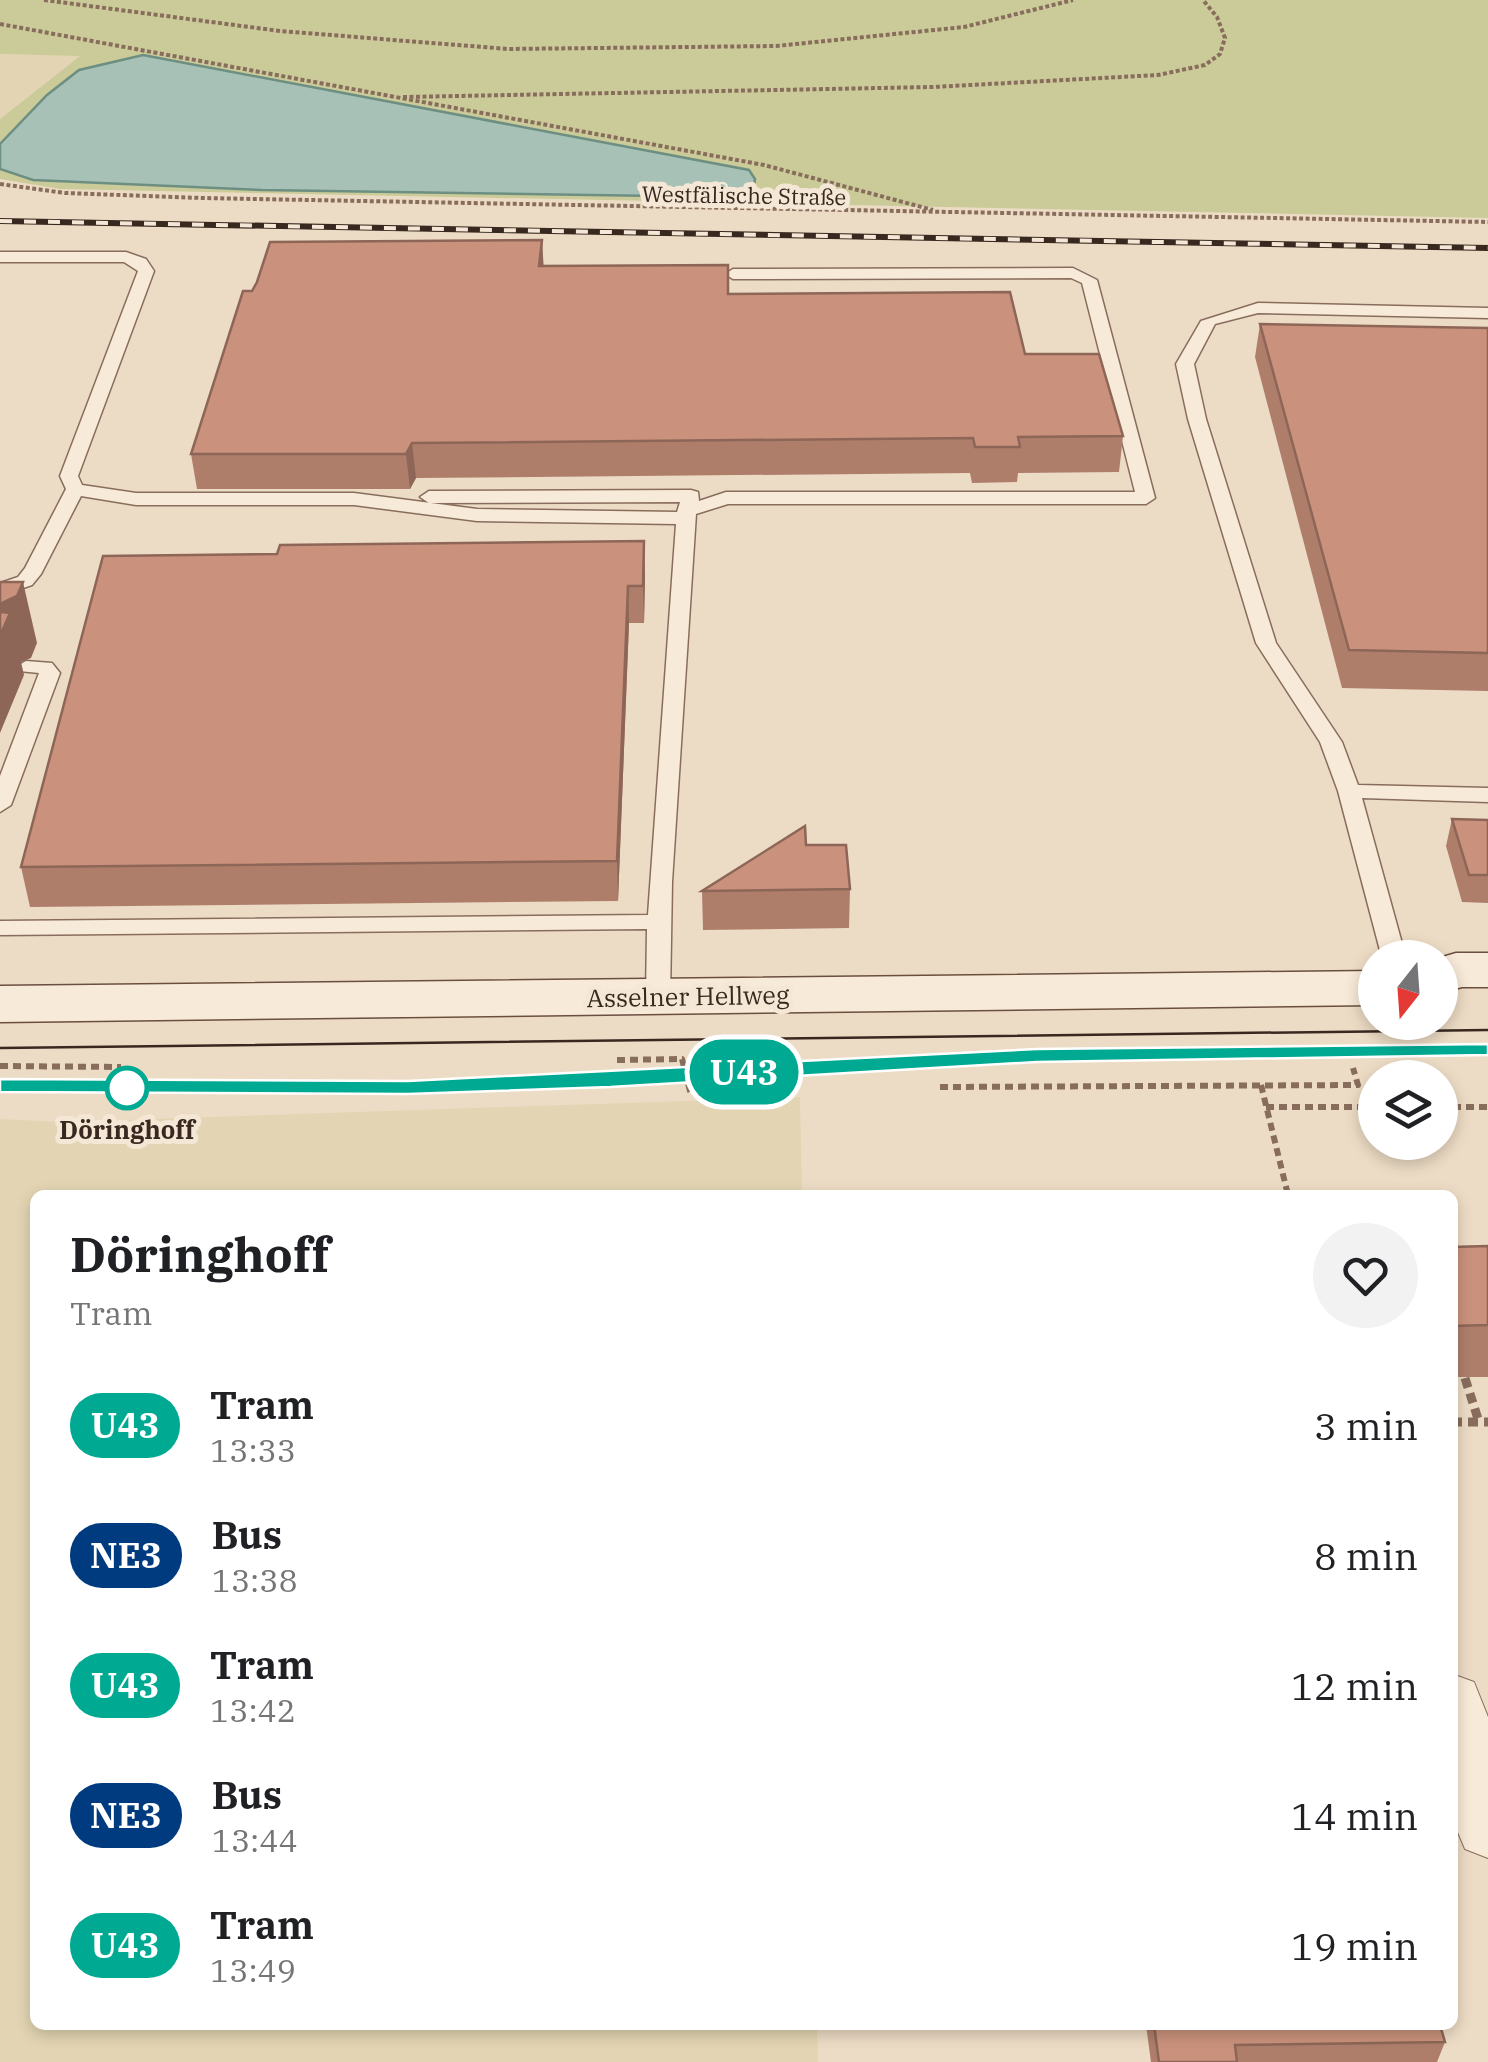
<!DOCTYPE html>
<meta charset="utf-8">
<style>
:root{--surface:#fff;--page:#f2f2f2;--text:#202124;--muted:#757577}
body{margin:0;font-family:"IBM Plex Serif",serif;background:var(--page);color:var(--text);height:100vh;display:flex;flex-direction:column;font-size:38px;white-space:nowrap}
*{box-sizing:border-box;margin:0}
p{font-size:32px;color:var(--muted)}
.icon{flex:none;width:55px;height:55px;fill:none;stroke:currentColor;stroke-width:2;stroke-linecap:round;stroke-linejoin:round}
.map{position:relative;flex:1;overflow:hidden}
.details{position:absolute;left:30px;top:1190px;width:1428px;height:840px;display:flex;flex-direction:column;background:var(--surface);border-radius:15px;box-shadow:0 5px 15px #0003}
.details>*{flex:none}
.badge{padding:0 20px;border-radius:32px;font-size:35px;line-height:65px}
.needle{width:65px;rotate:197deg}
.controls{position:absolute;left:1358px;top:940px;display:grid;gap:20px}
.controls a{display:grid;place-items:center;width:100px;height:100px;border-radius:50%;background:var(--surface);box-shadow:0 5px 15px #0003;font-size:50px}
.map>.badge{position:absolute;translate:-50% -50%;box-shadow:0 0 0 5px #fff}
.round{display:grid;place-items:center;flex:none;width:105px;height:105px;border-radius:52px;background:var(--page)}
.headline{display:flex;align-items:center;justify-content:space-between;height:170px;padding:0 40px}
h1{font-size:48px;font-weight:800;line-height:75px}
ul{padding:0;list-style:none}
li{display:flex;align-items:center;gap:30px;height:130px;padding:0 40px}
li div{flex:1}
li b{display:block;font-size:38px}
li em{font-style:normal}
li .badge{min-width:110px;font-weight:700;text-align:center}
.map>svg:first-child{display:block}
.farmland{fill:#e3d5b3}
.green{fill:#cbcb99}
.water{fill:#a7c1b6;stroke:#6d8f82;stroke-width:2.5}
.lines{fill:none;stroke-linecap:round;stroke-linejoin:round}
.lane-casing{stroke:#886d5c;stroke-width:3}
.street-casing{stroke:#886d5c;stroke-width:2}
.secondary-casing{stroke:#6a4f3f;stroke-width:3}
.path-far2{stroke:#886d5c;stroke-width:4;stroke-dasharray:4 2.5;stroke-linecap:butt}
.path-far1{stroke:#886d5c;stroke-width:6;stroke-dasharray:8 5;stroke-linecap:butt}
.path{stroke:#886d5c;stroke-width:9;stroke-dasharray:10 6;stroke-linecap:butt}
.lane{fill:#f8ead8;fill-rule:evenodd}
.street{fill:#f8ead8;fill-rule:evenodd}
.secondary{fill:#f8ead8;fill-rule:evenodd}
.tram{stroke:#38281f;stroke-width:2.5}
.rail-casing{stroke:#38281f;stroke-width:6}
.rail{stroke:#f5e7d5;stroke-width:4;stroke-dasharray:12;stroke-linecap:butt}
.wall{fill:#ae7e6b}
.shaded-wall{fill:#8d6657}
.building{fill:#ca927c;stroke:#8d6657;stroke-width:2.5}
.line{fill:#00a991;stroke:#fff;stroke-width:2.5}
.stop-dot{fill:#fff;stroke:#00a991;stroke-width:5}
.labels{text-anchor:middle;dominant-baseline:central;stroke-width:10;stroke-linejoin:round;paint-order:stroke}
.far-street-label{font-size:22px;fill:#38281f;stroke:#f5e7d5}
.street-label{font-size:25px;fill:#38281f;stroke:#f5e7d5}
.stop-label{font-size:25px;font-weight:bold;fill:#38281f;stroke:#f5e7d5}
</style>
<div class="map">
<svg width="1488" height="2062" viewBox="0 0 1488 2062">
<rect width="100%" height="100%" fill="#eddcc5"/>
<path class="farmland" d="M 0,54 L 82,55 L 0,119 Z
M 800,1097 L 802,1195 L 35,1195 L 35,2025 L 817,2025 L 818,2062 L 0,2062 L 0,1119 L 64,1122 Z"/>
<path class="green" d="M 0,0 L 1488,0 L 1488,218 L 60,189 L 0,179 L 0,119 L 80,56 L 0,54 Z"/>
<path class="water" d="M 143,55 L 749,170 L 755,179 L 754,187 L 725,197 L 262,190 L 33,180 L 0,169 L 0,144 L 47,95 L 79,70 Z"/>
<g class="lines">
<defs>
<path id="lane" d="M 0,252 L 126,252 L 146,259 L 154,271 L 78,476 L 82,485 L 136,493 L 354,493 L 477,509 L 677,512 L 680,502 L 429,503 L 420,497 L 429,491 L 691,490 L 698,492 L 699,501 L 726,492 L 1135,492 L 1082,283 L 1071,278 L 733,279 L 725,274 L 733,269 L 1073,268 L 1097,280 L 1155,498 L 1146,504 L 728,504 L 696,514 L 672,882 L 670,997 L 667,1003 L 658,1005 L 646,997 L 647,929 L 0,935 L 0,921 L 648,915 L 676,524 L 477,521 L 354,505 L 136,505 L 81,496 L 41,574 L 32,585 L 0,596 L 0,583 L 18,577 L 25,568 L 66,489 L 60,476 L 138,271 L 124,262 L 0,262 Z
M 1258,303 L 1488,308 L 1488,318 L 1258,313 L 1215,324 L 1194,364 L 1206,419 L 1276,643 L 1342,742 L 1358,785 L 1488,788 L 1488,802 L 1362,798 L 1406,958 L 1382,958 L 1338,791 L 1320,742 L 1256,643 L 1188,419 L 1176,364 L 1201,321 Z
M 26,661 L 52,663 L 60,673 L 11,805 L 0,812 L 0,776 L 39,673 L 19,671 L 16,667 Z"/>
<path id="street" d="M 1452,1674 L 1474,1682 L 1488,1717 L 1488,1858 L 1465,1849 L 1452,1818 Z"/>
<path id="secondary" d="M 1456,953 L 1488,953 L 1488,987 L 1462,987 L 1440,993 L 1439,958 Z
M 1375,971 L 1375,1005 L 0,1022 L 0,986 Z"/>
</defs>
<use href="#lane" class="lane-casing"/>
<use href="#street" class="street-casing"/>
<use href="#secondary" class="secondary-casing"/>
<path class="path-far2" d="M 44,0 L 280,31 L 508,49 L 776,46 L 964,27 L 1073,0
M 0,24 L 764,165 L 933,210
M 403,97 L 933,87 L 1158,75 L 1205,65 L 1220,54 L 1225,38 L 1217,17 L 1203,0
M 0,184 L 65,193 L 202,198 L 1488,222"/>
<path class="path-far1" d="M 617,1060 L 682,1059 L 691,1095
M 0,1066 L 121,1067
M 1261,1085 L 1288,1195
M 940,1087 L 1358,1085 L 1353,1068
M 1266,1107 L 1375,1107
M 1440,1107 L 1488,1107"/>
<path class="path" d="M 1465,1378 L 1479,1422
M 1452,1422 L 1488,1422"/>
<use href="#lane" class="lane"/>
<use href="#street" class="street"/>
<use href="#secondary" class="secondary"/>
<path class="tram" d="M 0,1048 L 1488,1030
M 0,1085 L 408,1088 L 1037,1056 L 1488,1051"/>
<defs>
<path id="rail" d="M 0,221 L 1488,248"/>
</defs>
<use href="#rail" class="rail-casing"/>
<use href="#rail" class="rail"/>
</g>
<path class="wall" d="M 542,240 L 543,266 L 728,294 L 1025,354 L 1123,436 L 1119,472 L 1018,473 L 1017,482 L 972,483 L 970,473 L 416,478 L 410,489 L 197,489 L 191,454 L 252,291 Z
M 1260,324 L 1488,328 L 1488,691 L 1342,688 L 1255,357 Z
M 644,541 L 645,577 L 644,623 L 629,623 L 618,901 L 30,907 L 21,867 L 277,554 Z
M 1452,819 L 1488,820 L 1488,903 L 1462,902 L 1446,846 Z
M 806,845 L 850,889 L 849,928 L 703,930 L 702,891 Z
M 1488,1246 L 1488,1377 L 1452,1377 L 1452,1247 Z
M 1146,2025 L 1440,2025 L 1445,2042 L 1437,2062 L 1151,2062 Z"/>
<path class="shaded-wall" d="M 542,240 L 544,272 L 539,266 Z
M 412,443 L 416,478 L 410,489 L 406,454 Z
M 644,541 L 645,577 L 644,623 L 643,586 Z
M 23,582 L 37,643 L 31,658 L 21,662 L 24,675 L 0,733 L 0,604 Z
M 628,586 L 629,623 L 618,901 L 617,861 Z"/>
<path class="building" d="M 542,240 L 539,266 L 728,265 L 728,294 L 1010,292 L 1025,354 L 1099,354 L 1123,436 L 1018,437 L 1020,447 L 975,447 L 973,438 L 412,443 L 406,454 L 191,454 L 243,291 L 252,291 L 257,282 L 270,242 Z
M 1260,324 L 1488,328 L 1488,653 L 1349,650 Z
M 644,541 L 643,586 L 628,586 L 617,861 L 21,867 L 103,556 L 277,554 L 280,545 Z
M 0,582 L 23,582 L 17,596 L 0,604 Z
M 0,608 L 2,612 L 10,613 L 0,636 Z
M 1452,819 L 1488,820 L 1488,875 L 1469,875 Z
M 805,826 L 806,845 L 846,845 L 850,889 L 702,891 Z
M 1488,1246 L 1488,1325 L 1452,1326 L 1452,1247 Z
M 1154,2025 L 1440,2025 L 1445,2042 L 1235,2045 L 1237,2062 L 1159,2062 Z"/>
<path class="line" d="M 1488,1044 L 1488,1055 L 1037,1062 L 610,1087 L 408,1094 L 0,1092 L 0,1079 L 408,1081 L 1037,1049 Z"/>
<circle class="stop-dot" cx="127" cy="1088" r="20"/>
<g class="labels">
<g class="far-street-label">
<text transform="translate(744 195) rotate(1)">Westfälische Straße</text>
</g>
<g class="street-label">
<text transform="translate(688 996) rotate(-1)">Asselner Hellweg</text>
</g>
<g class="stop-label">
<text x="127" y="1129">Döringhoff</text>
</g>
</g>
</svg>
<div class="controls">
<a><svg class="needle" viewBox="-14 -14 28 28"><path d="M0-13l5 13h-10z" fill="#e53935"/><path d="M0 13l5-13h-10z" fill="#757577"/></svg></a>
<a><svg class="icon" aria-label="layers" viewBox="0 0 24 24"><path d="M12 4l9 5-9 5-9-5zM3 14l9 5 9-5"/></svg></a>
</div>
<b class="badge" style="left:744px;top:1072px;background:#00a991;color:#fff">U43</b>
<section class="details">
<div class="headline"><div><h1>Döringhoff</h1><p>Tram</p></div><a class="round"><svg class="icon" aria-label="heart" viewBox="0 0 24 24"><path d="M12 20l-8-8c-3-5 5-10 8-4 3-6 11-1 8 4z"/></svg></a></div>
<ul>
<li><span class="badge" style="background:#00a991;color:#fff">U43</span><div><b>Tram</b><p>13:33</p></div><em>3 min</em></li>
<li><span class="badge" style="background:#003b80;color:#fff">NE3</span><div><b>Bus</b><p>13:38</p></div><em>8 min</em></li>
<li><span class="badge" style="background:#00a991;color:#fff">U43</span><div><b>Tram</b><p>13:42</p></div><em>12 min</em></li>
<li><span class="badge" style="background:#003b80;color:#fff">NE3</span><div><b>Bus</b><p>13:44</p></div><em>14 min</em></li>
<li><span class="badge" style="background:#00a991;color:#fff">U43</span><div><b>Tram</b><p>13:49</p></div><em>19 min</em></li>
</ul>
</section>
</div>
